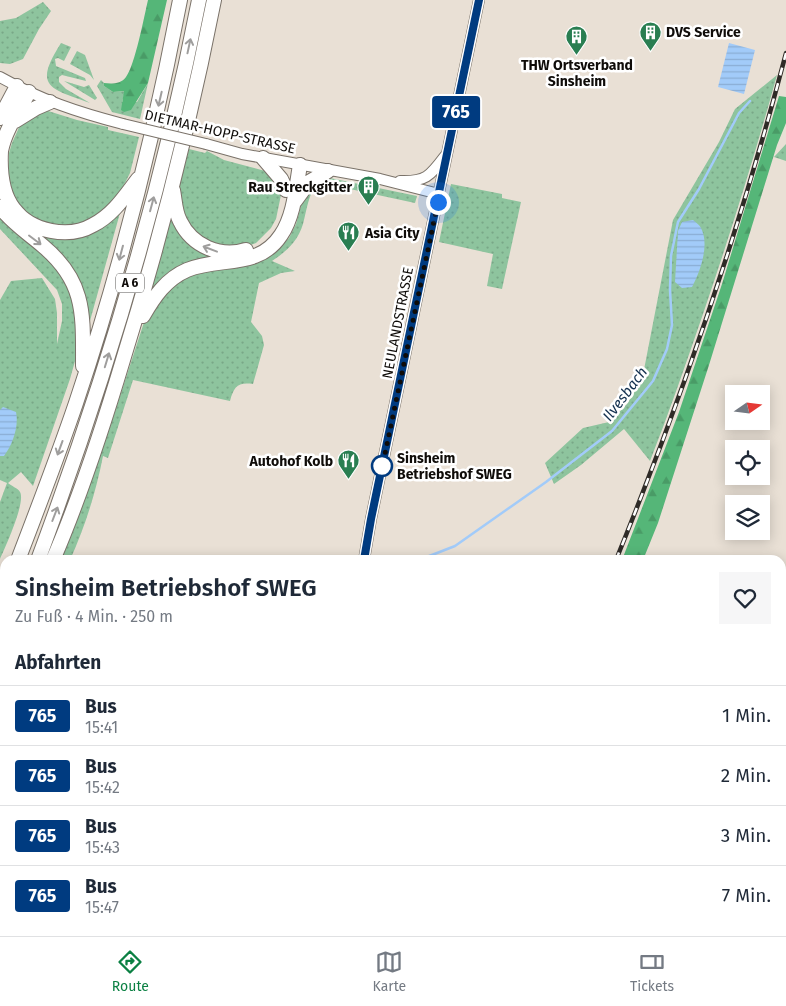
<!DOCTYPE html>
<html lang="de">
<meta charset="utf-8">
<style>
:root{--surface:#fff;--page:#f6f6f7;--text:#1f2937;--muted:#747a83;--line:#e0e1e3;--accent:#0b8043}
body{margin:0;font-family:"Fira Sans",sans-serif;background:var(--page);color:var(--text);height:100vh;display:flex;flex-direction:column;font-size:19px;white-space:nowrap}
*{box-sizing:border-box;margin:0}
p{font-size:16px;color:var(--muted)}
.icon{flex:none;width:28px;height:28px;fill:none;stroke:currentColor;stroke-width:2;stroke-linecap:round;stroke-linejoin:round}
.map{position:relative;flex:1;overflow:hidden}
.side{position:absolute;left:0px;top:555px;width:786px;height:381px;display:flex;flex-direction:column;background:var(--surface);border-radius:15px 15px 0 0;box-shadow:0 2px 12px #0003}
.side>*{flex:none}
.badge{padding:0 10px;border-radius:4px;font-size:18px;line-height:32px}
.needle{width:32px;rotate:76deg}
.controls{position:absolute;left:725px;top:385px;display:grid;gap:10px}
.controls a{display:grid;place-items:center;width:45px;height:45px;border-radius:0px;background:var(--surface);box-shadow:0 2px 12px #0003;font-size:25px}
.you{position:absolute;width:25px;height:25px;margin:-12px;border:4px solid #fff;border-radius:50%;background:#1a73e8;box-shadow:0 0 0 8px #1a73e833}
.map>.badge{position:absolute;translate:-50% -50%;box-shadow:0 0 0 2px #fff}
h2{padding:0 15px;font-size:19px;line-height:45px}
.round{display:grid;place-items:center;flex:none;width:52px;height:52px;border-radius:0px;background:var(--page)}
.summary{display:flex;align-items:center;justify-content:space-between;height:85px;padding:0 15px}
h1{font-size:24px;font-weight:600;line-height:38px}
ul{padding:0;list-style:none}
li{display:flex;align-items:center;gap:15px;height:60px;padding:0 15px;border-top:1px solid var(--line)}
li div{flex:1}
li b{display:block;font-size:19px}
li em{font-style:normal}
li .badge{min-width:55px;font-weight:700;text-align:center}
.tab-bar{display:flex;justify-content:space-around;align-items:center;height:70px;border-top:1px solid var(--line);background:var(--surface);font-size:14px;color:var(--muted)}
.tab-bar a{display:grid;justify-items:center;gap:2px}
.tab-bar .on{color:var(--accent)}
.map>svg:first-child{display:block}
.grass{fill:url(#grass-dots)}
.forest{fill:url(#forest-firs)}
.water{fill:url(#water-rules)}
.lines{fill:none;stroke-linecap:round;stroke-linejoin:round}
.stream{stroke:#a2cbf9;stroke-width:2.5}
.tertiary-casing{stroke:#7a7269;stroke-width:12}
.motorway-casing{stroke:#7a7269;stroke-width:16}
.tertiary{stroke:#fff;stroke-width:10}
.motorway{stroke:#fff;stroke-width:14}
.rail-casing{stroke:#2f2b27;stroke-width:4.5}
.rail{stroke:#fff;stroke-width:2.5;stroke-dasharray:8;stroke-linecap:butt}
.tertiary-bridge-casing{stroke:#7a7269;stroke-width:12;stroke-linecap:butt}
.tertiary-bridge{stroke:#fff;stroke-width:10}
.oneway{stroke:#9f9e9d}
.line-casing{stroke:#fff;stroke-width:11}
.line{stroke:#003b80;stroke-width:8}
.walk{stroke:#0f0c09;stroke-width:5;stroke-dasharray:0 9}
.stop-dot{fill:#fff;stroke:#003b80;stroke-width:2.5}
.labels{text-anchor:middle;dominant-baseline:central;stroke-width:5;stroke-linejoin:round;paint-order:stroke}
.shield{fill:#fff;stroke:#575553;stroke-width:1}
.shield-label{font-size:12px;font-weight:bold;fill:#0f0c09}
.poi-label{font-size:14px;font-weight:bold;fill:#0f0c09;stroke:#fff;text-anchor:start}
.street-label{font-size:14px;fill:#0f0c09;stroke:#fff}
.stop-label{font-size:14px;font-weight:bold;fill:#0f0c09;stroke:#fff;text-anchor:start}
.water-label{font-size:15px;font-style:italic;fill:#13304e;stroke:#fff}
</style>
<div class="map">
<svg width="786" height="936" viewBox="0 0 786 936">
<defs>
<pattern id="grass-dots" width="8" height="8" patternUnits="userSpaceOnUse" patternTransform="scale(1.25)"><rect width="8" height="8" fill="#8ec49e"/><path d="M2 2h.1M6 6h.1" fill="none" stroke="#79a787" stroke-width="1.8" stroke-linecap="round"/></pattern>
<pattern id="forest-firs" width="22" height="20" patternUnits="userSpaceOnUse" patternTransform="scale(1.25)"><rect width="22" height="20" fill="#55b678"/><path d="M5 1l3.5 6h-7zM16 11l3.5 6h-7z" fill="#499b66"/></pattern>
<pattern id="water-rules" width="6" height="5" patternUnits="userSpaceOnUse" patternTransform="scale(1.25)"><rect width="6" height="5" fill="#a2cbf9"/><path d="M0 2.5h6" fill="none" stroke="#8aadd4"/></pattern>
</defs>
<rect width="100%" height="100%" fill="#e9e0d5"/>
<path class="grass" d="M 43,2 L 51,11 L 39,29 L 23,59 L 10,64 L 0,63 L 0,21 L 16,18 Z
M 61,43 L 71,47 L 64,61 L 58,58 L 55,59 L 56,66 L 85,78 L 86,81 L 62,75 L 59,77 L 59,82 L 66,89 L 90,103 C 49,88 33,87 61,43 Z
M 77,51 L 85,55 L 94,80 L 90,75 L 70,64 Z
M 777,75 C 755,155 730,235 703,314 C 686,363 669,413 650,461 L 624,429 L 581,465 L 554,484 L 545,463 L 583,428 L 609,422 L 627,404 L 642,380 L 673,220 L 719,142 L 735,109 Z
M 101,80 L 104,83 L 104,86 L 113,92 L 125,91 L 122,102 L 137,102 L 148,83 L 140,119 L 112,112 L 97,86 Z
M 64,81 L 84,87 L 89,85 L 97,98 L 95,100 Z
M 45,110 L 77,120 L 108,127 L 108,130 L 139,137 L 130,173 L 117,199 L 105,213 L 71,229 L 34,222 L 12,198 L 8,177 L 9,153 L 12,143 L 21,123 Z
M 786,144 L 786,161 L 774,157 Z
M 189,149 L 205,153 L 207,151 L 224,160 L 269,172 L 280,187 L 281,195 L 276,219 L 271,228 L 256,243 L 248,246 L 211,247 L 185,225 L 178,191 Z
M 330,178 L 417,196 L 415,203 L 322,183 Z
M 317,183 C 308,196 307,209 303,224 C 298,241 286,252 272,261 L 295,271 L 281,273 L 259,283 L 251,322 L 262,336 L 264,345 L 253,384 C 238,382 234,386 230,401 L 133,380 L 108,458 L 103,456 C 96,492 85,527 70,560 L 60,560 L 93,477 L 100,452 L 109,430 L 147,313 L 182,276 L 265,259 L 278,250 L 289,238 L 296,224 L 304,195 Z
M 451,184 L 502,194 L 502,198 L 521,202 L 502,289 L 487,286 L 493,254 L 439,242 Z
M 173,212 L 218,255 L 150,294 Z
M 120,213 L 88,328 L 45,243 L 38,232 L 53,235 Z
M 0,215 L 40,250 L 66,278 L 78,312 L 77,354 L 70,379 L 33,486 L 21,472 L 8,483 C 11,486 18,488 20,492 C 26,502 5,548 0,559 L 0,502 L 7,483 L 0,480 L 0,300 L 11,281 L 42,278 L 55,299 L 57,313 L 57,344 L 62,321 L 62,304 L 57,290 L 0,229 Z
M 5,676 L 5,709 L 0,722 L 0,687 Z"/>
<path class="forest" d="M 148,0 L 167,0 L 148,83 L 131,110 L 124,112 L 121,110 L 124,91 L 113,92 L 104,86 L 104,83 C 112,84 121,84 126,77 C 135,65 144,17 148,0 Z
M 779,96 L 786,97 L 786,123 L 777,145 L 709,365 L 658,523 L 643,560 L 622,560 L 679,412 L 722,284 Z"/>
<path class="water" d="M 729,43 L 755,50 L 744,94 L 718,87 Z
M 693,220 C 696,223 700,225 701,228 C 710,245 700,272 692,287 L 682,288 L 675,282 L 678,231 L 682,222 Z
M 3,407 L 16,412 C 19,426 13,444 4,456 L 0,456 L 0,410 Z
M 0,776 L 5,778 L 5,806 L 0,810 Z"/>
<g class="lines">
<path class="stream" d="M 419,560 L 455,546 L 546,482 L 612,431 L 653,381 L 667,349 L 672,325 L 670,290 L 671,256 L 678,222 L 699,189 L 739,113 L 750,101"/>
<defs>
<path id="tertiary" d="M 0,77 C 41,100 77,112 123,124
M 206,144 L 242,154 L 380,179 L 439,194
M 400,181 C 426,182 430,176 445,156
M 364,560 L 371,519 L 479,0
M 228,936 L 230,931"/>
<path id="motorway" d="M 29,92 C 19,111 5,130 1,151 C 0,170 2,194 14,209 C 31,232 69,239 93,225 C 113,215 125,196 138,179
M 0,118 L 17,86
M 15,121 L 36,108 L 50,102
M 263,158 L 281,179 L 286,190
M 173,190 C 175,200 175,212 180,221 C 192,246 220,258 246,250
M 295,201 L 309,182 L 328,171
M 0,207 C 12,223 28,233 43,246 C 86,282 83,315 83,366
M 143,316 C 154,297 166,279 187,270 C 220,256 258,270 281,235 C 294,216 296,188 300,165
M 18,560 C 38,508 58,456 76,403 C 120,272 154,136 180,0
M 38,560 C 106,378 162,191 199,0
M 53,560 C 81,495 103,427 123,360 C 160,241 190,122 214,0
M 0,606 L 5,593
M 0,652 L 5,640"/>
</defs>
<use href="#tertiary" class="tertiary-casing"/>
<use href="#motorway" class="motorway-casing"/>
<use href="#tertiary" class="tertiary"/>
<use href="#motorway" class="motorway"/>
<defs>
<path id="rail" d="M 616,560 C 683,395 741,226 786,53
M 446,936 L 449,931"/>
</defs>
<use href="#rail" class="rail-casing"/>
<use href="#rail" class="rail"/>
<defs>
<path id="tertiary-bridge" d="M 123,124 L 206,144"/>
</defs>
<use href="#tertiary-bridge" class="tertiary-bridge-casing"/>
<use href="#tertiary-bridge" class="tertiary-bridge"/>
</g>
<defs><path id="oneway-shaft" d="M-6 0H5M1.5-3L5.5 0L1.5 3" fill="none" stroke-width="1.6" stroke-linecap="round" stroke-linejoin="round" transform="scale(1.25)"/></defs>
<g class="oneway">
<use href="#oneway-shaft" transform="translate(189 46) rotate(-78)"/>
<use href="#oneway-shaft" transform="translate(160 99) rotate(103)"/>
<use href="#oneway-shaft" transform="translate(152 204) rotate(-75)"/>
<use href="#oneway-shaft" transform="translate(35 240) rotate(37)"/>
<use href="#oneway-shaft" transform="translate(210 249) rotate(-159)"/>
<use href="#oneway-shaft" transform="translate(121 253) rotate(105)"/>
<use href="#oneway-shaft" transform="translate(107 360) rotate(-73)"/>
<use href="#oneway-shaft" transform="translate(60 448) rotate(110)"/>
<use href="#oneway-shaft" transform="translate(55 514) rotate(-69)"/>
</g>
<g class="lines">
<defs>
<path id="line" d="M 364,560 L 371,519 L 479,0"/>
</defs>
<use href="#line" class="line-casing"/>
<use href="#line" class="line"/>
<path class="walk" d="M 382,466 L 382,468 L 438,202"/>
</g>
<defs>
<symbol id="building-pin" viewBox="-11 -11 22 30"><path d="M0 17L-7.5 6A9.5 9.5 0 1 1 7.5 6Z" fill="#297e51" stroke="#fff"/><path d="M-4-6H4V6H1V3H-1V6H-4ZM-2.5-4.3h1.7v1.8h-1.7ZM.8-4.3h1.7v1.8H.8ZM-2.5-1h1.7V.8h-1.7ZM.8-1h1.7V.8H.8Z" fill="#fff"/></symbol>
<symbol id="restaurant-pin" viewBox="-11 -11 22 30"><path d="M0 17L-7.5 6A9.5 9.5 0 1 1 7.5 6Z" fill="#297e51" stroke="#fff"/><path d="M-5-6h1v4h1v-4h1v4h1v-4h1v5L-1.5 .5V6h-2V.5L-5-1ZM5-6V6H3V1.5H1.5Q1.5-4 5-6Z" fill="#fff"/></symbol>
</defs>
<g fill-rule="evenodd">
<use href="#building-pin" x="638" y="20" width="25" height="34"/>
<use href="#building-pin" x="564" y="24" width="25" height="34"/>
<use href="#building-pin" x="356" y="174" width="25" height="34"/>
<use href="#restaurant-pin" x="336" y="220" width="25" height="34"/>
<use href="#restaurant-pin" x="336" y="448" width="25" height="34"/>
</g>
<circle class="stop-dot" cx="382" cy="466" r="10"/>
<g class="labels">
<rect class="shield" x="116" y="273.5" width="28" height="19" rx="4"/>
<g class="shield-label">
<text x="130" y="283">A 6</text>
</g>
<g class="poi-label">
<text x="666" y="32">DVS Service</text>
<text x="577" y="65" text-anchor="middle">THW Ortsverband<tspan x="577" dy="16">Sinsheim</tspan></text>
<text x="352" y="187" text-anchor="end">Rau Streckgitter</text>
<text x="365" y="233">Asia City</text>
<text x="333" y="461" text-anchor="end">Autohof Kolb</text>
</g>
<g class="street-label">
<text transform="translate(220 132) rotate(13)">DIETMAR-HOPP-STRASSE</text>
<text transform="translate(398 323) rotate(-79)">NEULANDSTRASSE</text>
</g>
<g class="stop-label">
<text x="397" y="458">Sinsheim<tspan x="397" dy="16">Betriebshof SWEG</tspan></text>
</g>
<g class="water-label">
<text transform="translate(625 394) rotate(-53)">Ilvesbach</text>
</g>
</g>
</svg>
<div class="controls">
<a><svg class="needle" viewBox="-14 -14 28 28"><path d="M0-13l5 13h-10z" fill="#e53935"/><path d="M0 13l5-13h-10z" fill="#747a83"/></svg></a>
<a><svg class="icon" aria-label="locate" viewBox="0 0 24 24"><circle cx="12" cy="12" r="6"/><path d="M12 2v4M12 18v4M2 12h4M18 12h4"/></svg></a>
<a><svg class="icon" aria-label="layers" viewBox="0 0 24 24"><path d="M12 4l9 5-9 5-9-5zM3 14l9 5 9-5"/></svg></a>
</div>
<div class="you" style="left:438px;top:202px"></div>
<b class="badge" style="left:456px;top:112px;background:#003b80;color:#fff">765</b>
<section class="side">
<div class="summary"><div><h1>Sinsheim Betriebshof SWEG</h1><p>Zu Fuß · 4 Min. · 250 m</p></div><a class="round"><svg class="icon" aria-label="heart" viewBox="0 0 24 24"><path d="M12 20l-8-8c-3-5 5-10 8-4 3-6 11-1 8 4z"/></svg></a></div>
<h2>Abfahrten</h2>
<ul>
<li><span class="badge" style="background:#003b80;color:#fff">765</span><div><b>Bus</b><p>15:41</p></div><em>1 Min.</em></li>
<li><span class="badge" style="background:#003b80;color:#fff">765</span><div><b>Bus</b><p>15:42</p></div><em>2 Min.</em></li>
<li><span class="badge" style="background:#003b80;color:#fff">765</span><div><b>Bus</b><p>15:43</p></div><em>3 Min.</em></li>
<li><span class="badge" style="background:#003b80;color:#fff">765</span><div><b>Bus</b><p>15:47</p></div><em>7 Min.</em></li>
</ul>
</section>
</div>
<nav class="tab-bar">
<a class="on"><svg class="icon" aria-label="directions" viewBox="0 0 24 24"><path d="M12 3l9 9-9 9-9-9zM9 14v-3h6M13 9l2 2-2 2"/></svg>Route</a>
<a><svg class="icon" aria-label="map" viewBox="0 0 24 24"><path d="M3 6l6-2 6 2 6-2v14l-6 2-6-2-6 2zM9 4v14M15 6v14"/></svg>Karte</a>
<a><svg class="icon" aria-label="tickets" viewBox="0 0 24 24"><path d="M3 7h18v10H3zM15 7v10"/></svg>Tickets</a>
</nav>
